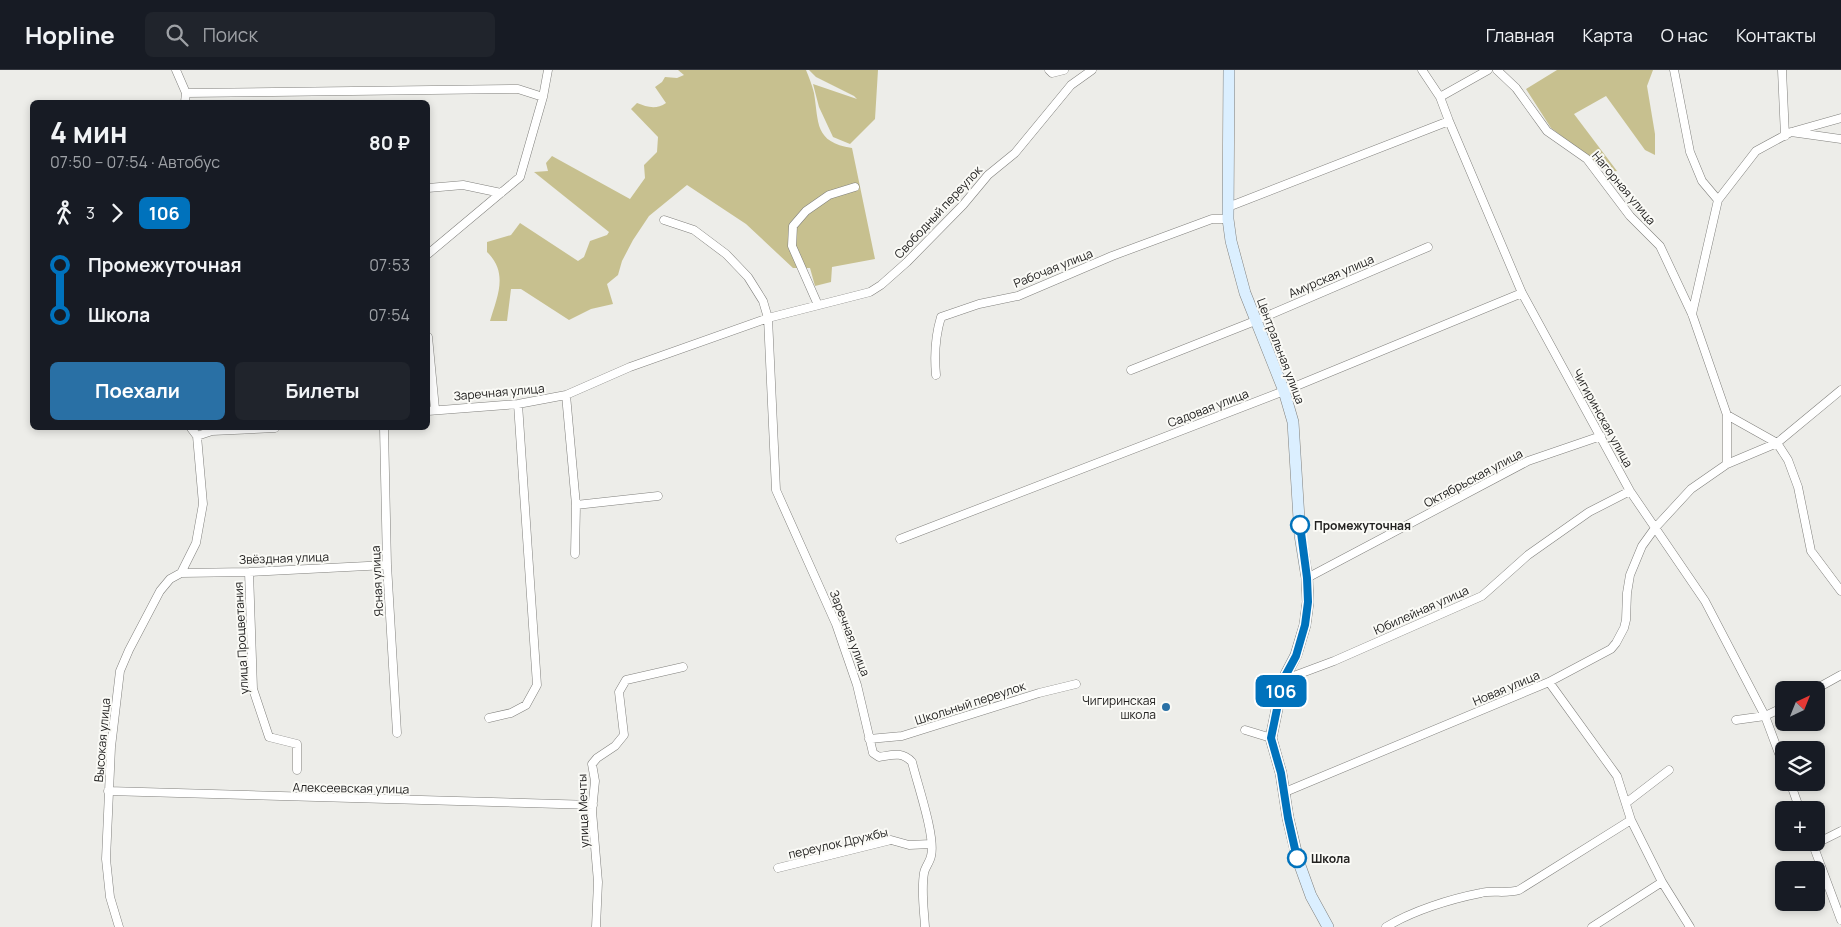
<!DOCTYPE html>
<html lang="ru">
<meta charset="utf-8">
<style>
:root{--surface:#171b24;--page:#20242c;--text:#f1f3f6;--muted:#9ea1a6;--line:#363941;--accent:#2970a5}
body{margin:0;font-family:Manrope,sans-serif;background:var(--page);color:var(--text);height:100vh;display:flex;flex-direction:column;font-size:19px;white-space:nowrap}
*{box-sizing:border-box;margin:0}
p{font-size:16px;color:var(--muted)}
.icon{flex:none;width:28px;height:28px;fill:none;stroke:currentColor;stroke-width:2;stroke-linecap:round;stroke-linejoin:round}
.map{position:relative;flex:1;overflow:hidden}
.drawer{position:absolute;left:30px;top:30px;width:400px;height:330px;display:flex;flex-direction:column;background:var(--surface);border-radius:8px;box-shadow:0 2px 8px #0003}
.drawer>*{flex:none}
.badge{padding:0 10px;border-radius:8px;font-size:18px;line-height:32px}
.needle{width:32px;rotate:43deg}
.fabs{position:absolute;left:1775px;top:611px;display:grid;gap:10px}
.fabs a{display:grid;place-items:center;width:50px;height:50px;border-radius:8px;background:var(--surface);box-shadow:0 2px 8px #0003;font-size:25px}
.map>.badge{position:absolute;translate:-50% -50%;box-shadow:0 0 0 2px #fff}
.legs{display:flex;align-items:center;gap:8px;height:55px;padding:0 20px;font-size:16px}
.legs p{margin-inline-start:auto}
.summary{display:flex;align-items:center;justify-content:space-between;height:85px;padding:0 20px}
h1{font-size:28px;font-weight:700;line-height:38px}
.button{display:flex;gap:10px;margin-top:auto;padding:10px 20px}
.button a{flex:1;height:58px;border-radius:8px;background:var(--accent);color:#fff;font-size:20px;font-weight:700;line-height:58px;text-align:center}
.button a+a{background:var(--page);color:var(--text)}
ul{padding:0 20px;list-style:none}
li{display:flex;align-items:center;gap:18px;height:50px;font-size:19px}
li i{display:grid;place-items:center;width:8px;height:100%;margin:0 6px;background:currentColor}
li i::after{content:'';width:12px;height:12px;margin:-6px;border:4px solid;border-radius:50%;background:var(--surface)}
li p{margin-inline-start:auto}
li:first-child i{background:linear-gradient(#0000 50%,currentColor 0)}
li:last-child i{background:linear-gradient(currentColor 50%,#0000 0)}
header{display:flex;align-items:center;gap:30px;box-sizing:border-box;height:70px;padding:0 25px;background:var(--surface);border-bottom:1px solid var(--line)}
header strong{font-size:24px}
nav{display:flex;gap:28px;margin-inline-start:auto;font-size:18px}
.search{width:350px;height:45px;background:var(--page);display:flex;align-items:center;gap:12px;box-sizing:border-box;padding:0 18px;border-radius:8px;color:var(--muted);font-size:19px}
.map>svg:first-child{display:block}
.forest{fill:#c7c08f}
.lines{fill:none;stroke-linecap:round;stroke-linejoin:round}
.street-casing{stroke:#81807d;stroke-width:9}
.secondary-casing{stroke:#81807d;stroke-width:12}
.street{stroke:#fff;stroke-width:8}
.secondary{stroke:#dbefff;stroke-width:11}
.line-1-casing{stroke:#fff;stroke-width:11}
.line-1{stroke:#0072bc;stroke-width:8}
.stop-1-dot{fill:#fff;stroke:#0072bc;stroke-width:2.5}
.poi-dot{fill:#2970a5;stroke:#fafaf6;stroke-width:2}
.labels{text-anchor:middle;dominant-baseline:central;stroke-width:4;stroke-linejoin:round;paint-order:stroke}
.street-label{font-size:12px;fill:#222120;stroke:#fafaf6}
.stop-label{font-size:12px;font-weight:bold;fill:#222120;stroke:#fafaf6;text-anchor:start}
.poi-label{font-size:12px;fill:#222120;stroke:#fafaf6;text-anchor:end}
</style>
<header>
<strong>Hopline</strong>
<div class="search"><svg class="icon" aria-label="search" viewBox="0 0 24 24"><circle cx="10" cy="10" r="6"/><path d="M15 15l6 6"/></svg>Поиск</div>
<nav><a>Главная</a><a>Карта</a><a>О нас</a><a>Контакты</a></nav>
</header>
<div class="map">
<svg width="1841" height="857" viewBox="0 0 1841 857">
<rect width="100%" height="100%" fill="#edede9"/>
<path class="forest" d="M 678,0 L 806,0 C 809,7 812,15 814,23 C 819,53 814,72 852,78 L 875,189 L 832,197 L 831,212 L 815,216 L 810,198 L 793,198 L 746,154 L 687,115 L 649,146 L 633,170 L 622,191 L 618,205 L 607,214 L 613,234 L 591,239 L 569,250 L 521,219 L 511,219 L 507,251 L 490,251 C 497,227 509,203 487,182 L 487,172 L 511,165 L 520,153 L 578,191 L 584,187 L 590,171 L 607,165 L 609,162 L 534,102 L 548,101 L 546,93 L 552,86 L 630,129 L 645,108 L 644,95 L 657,82 L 658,67 L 631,39 L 637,33 C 647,37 656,40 666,33 L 655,17 L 662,12 L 665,7 L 677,8 L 684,5 Z
M 809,0 L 878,0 L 875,49 L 850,74 L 833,67 L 819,37 L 813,14 L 857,29 L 854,26 L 816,7 Z
M 1557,0 L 1653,0 L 1647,16 L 1655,64 L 1655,85 L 1645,80 L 1606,26 L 1574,44 L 1617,101 L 1609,102 L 1551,58 L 1526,19 Z"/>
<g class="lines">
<defs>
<path id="street" d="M 176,0 L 186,23 L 185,32
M 1049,0 L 1052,3 L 1064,0
M 1422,0 L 1440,27 L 1449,51 L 1522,223 L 1630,421 L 1705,531 L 1765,646 L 1784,697
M 1497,0 L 1516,18 L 1547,61 L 1587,89 L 1630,146 L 1660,176 L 1692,244 L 1727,345 L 1777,373 L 1788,390 L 1798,417 L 1811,481 L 1841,521
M 1674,0 L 1690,82 L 1702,111 L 1718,130
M 1782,0 L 1785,66
M 186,23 L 518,19 L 543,27
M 1440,27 L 1488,0
M 1795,61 L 1841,48
M 428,118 L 463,115 L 501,123
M 1228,137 L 1449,51
M 664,150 L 694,160 L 726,184 L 748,207 L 763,231 L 768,248 L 776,420 L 836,554 L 857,615 L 873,683 L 879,687 C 892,685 902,681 912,692 C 917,713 936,767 931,786 C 930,792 925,797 924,803 C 921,821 924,839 925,857
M 428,184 L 520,107 L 543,27 L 548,0
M 818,235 L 792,176 L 793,156 L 806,141 L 829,125 L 855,117
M 1692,244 L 1718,130 L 1756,81 L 1791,62 L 1841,69
M 428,267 L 435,339
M 1131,300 L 1255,251 L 1428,177
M 936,305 C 934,284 935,267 941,247 L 979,234 L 1018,226 L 1112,186 L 1212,149 L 1228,149
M 566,325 L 576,435 L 575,484
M 428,341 L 518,334 L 566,325 L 630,297 L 768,248 L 870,222 L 881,215 L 907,192 L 963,135 L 988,105 L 1015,83 L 1071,15 L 1092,0
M 384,358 L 387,495 L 397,663
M 197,366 L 212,361 L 275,358
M 1727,394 L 1727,345
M 576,435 L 658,426
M 900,469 L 1284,321 L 1522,223
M 249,502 L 253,619 L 269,667 L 297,674 L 297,700
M 181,503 L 196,473 L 203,434 L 197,366 L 191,358
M 1307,508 L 1528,391 L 1601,366
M 1283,610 L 1334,591 L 1482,526 L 1528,485 L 1589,442 L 1630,421
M 1549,612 L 1617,706 L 1631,750 L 1662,812 L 1690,857
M 1814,620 L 1841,605
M 489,648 L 511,643 L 526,635 L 537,615 L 518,334
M 1736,650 L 1765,646 L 1784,637
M 1245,660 L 1271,668
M 869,669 L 902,666 L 1039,623 L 1076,614
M 1790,712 L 1800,740
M 108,721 L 593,735
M 1285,722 L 1549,612 L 1611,579 L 1616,573 L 1624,558 L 1626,550 L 1627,523 L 1630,505 L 1642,476 L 1655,458 L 1691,419 L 1727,394 L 1777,373 L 1841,320
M 1626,733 L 1669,700
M 1812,772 L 1841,850
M 1813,775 L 1841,761
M 778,798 L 891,770 L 909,775 L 931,774
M 119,857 L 110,827 L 106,789 L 111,677 L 120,601 L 129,580 L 160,521 L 170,509 L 181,503 L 249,502 L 387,495
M 596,857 L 598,812 L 592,741 L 595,711 L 592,694 L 597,688 L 615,676 L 624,665 L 619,622 L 626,610 L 683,597
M 1386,857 C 1412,841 1450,829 1481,823 C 1493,820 1506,824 1519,820 L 1631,750
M 1592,857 L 1662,812"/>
<path id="secondary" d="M 1229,0 L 1228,149 L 1231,171 L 1245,223 L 1284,321 L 1293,352 L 1300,465 L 1307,508 L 1308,532 L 1305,555 L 1296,585 L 1283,610 L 1271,668 L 1281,703 L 1288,748 L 1298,790 L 1311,826 L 1328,857"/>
</defs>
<use href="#street" class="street-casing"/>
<use href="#secondary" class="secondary-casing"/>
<use href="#street" class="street"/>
<use href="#secondary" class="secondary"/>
</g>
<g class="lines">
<defs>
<path id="line-1" d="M 1297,788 L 1288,748 L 1281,703 L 1271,668 L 1283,610 L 1296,586 L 1305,555 L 1308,532 L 1307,508 L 1300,455"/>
</defs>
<use href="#line-1" class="line-1-casing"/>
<use href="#line-1" class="line-1"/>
</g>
<g class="stop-1-dot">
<circle cx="1300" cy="455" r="9"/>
<circle cx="1297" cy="788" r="9"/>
</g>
<circle class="poi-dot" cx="1166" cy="637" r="5"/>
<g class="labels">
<g class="street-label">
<text transform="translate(1624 118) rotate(50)">Нагорная улица</text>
<text transform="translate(938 142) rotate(-47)">Свободный переулок</text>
<text transform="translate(1053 198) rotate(-22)">Рабочая улица</text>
<text transform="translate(1331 206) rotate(-23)">Амурская улица</text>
<text transform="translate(1281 281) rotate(69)">Центральная улица</text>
<text transform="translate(499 322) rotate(-5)">Заречная улица</text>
<text transform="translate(1208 338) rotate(-21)">Садовая улица</text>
<text transform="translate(1603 348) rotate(61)">Чигиринская улица</text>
<text transform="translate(1473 408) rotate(-28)">Октябрьская улица</text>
<text transform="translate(284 488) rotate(-2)">Звёздная улица</text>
<text transform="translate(377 511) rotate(-93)">Ясная улица</text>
<text transform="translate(1421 540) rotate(-24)">Юбилейная улица</text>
<text transform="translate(850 563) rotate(69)">Заречная улица</text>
<text transform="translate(241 568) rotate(-93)">улица Процветания</text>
<text transform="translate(1506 618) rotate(-23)">Новая улица</text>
<text transform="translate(970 633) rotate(-18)">Школьный переулок</text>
<text transform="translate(102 670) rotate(-85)">Высокая улица</text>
<text transform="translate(351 718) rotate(1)">Алексеевская улица</text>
<text transform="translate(583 741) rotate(-92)">улица Мечты</text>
<text transform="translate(838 773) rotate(-13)">переулок Дружбы</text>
</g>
<g class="stop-label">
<text x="1314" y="455">Промежуточная</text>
<text x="1311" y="788">Школа</text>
</g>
<g class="poi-label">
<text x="1156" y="630">Чигиринская<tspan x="1156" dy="14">школа</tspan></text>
</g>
</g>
</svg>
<div class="fabs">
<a><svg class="needle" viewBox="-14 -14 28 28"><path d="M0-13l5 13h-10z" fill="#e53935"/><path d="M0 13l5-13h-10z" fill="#9ea1a6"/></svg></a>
<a><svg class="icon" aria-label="layers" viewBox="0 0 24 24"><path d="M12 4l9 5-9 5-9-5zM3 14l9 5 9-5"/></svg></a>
<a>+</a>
<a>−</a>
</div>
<b class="badge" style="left:1281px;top:621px;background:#0072bc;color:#fff">106</b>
<section class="drawer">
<div class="summary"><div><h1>4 мин</h1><p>07:50 – 07:54 · Автобус</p></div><b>80 ₽</b></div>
<div class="legs"><svg class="icon" aria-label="walk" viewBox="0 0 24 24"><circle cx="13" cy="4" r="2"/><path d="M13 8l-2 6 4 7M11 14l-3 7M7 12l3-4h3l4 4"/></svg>3<svg class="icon" aria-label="forward" viewBox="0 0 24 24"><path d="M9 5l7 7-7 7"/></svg><b class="badge" style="background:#0072bc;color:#fff">106</b></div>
<ul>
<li><i style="color:#0072bc"></i><b>Промежуточная</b><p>07:53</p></li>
<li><i style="color:#0072bc"></i><b>Школа</b><p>07:54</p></li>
</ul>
<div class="button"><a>Поехали</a><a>Билеты</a></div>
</section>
</div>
